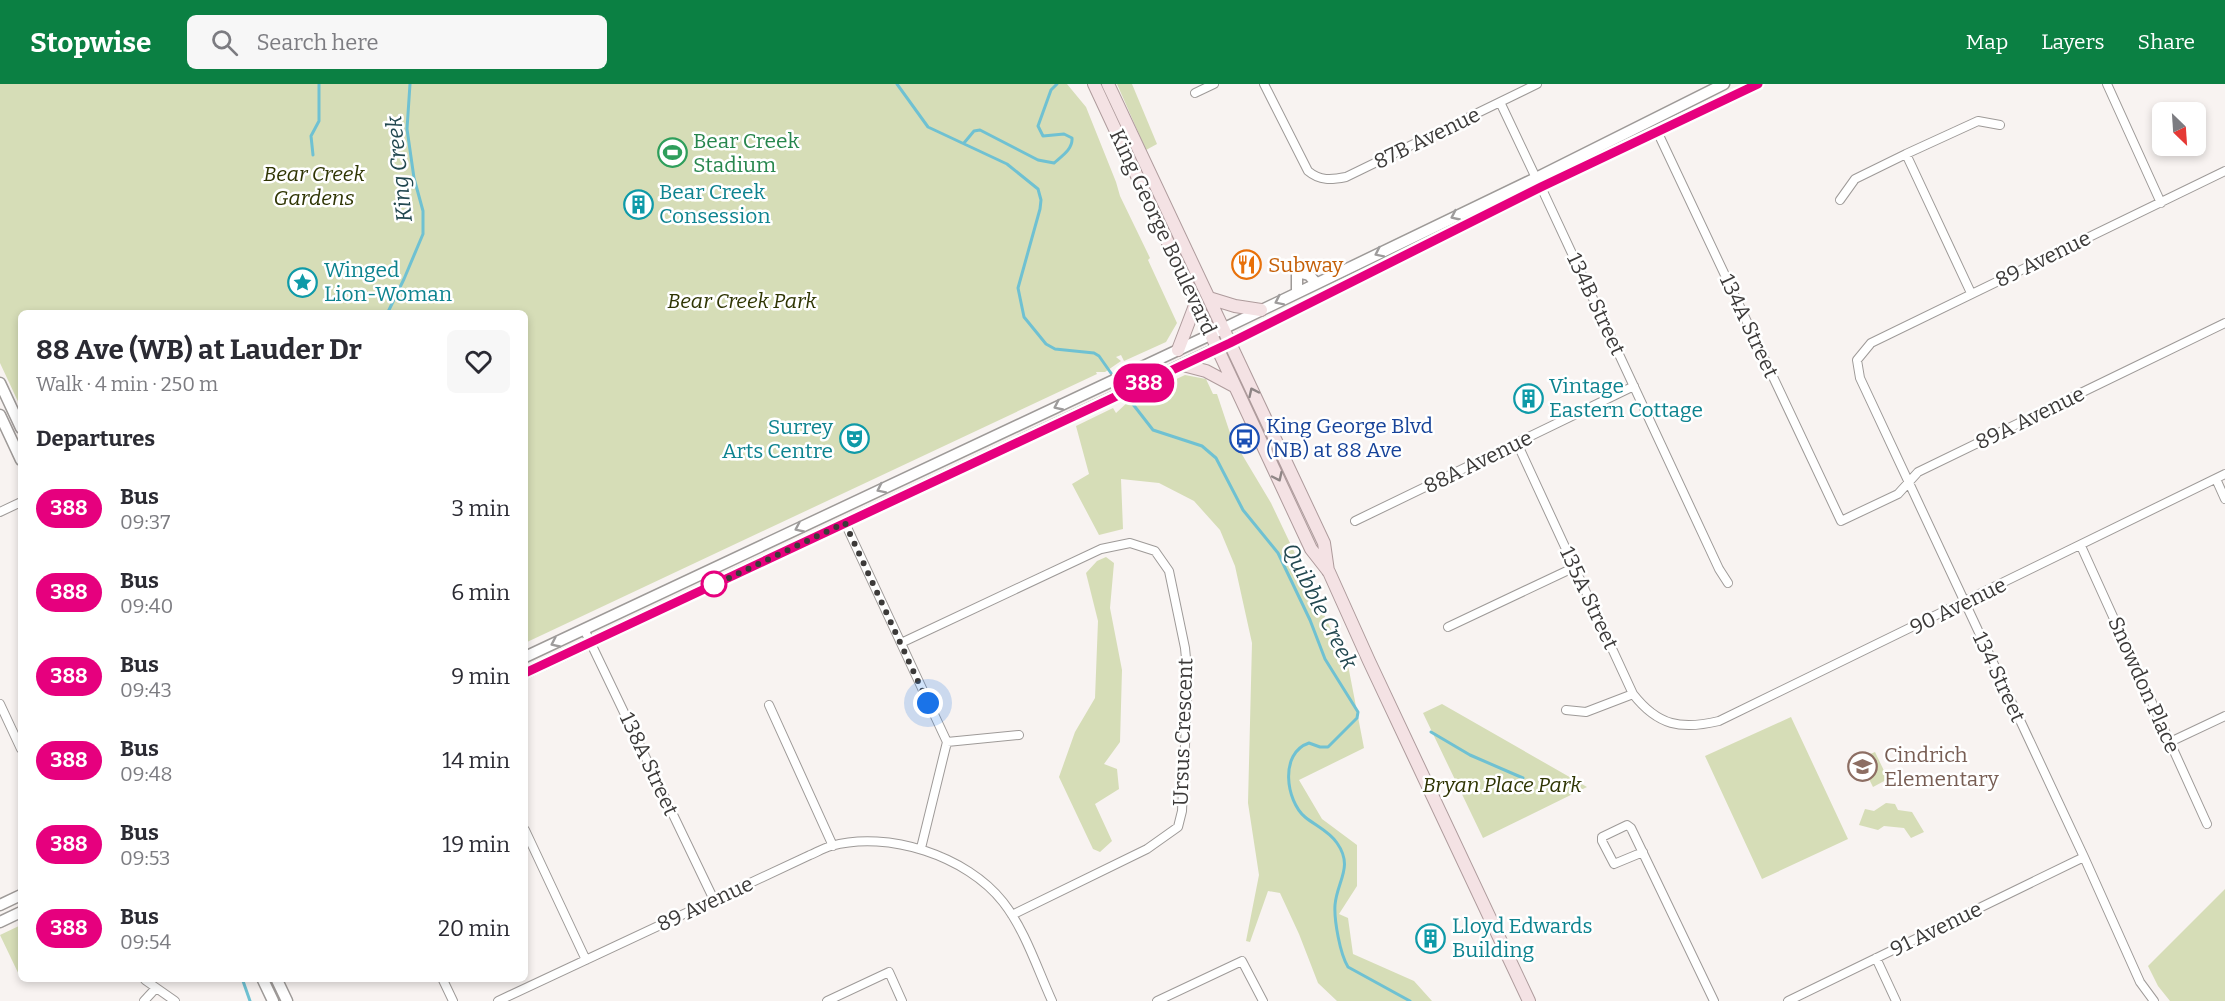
<!DOCTYPE html>
<meta charset="utf-8">
<style>
:root{--surface:#fff;--page:#f7f7f7;--text:#2b2b33;--muted:#7c7c81;--accent:#0b8043}
body{margin:0;font-family:Bitter,serif;background:var(--page);color:var(--text);height:100vh;display:flex;flex-direction:column;font-size:22px;white-space:nowrap}
*{box-sizing:border-box;margin:0}
p{font-size:20px;color:var(--muted)}
.icon{flex:none;width:33px;height:33px;fill:none;stroke:currentColor;stroke-width:2;stroke-linecap:round;stroke-linejoin:round}
.map{position:relative;flex:1;overflow:hidden}
.drawer{position:absolute;left:18px;top:226px;width:510px;height:672px;display:flex;flex-direction:column;background:var(--surface);border-radius:9px;box-shadow:0 3px 9px #0003}
.drawer>*{flex:none}
.badge{padding:0 12px;border-radius:20px;font-size:21px;line-height:39px}
.needle{width:39px;rotate:155deg}
.buttons{position:absolute;left:2152px;top:18px;display:grid;gap:12px}
.buttons a{display:grid;place-items:center;width:54px;height:54px;border-radius:9px;background:var(--surface);box-shadow:0 3px 9px #0003;font-size:30px}
.you{position:absolute;width:30px;height:30px;margin:-15px;border:4px solid #fff;border-radius:50%;background:#1a73e8;box-shadow:0 0 0 9px #1a73e833}
.map>.badge{position:absolute;translate:-50% -50%;box-shadow:0 0 0 3px #fff}
h2{padding:0 18px;font-size:22px;line-height:54px}
.round{display:grid;place-items:center;flex:none;width:63px;height:63px;border-radius:9px;background:var(--page)}
.headline{display:flex;align-items:center;justify-content:space-between;height:102px;padding:0 18px}
h1{font-size:28px;font-weight:700;line-height:45px}
ul{padding:0;list-style:none}
li{display:flex;align-items:center;gap:18px;height:84px;padding:0 18px}
li div{flex:1}
li b{display:block;font-size:22px}
li em{font-style:normal}
li .badge{min-width:66px;font-weight:700;text-align:center}
header{display:flex;align-items:center;gap:36px;box-sizing:border-box;height:84px;padding:0 30px;background:var(--accent);color:#fff}
header strong{font-size:28px}
nav{display:flex;gap:33px;margin-inline-start:auto;font-size:21px}
.search{width:420px;height:54px;background:var(--page);display:flex;align-items:center;gap:15px;box-sizing:border-box;padding:0 21px;border-radius:9px;color:var(--muted);font-size:22px}
.map>svg:first-child{display:block}
.green{fill:#d6ddb7}
.lines{fill:none;stroke-linecap:round;stroke-linejoin:round}
.stream{stroke:#6fc1d2;stroke-width:3}
.minor-casing{stroke:#9e9a98;stroke-width:10}
.secondary-casing{stroke:#9e9a98;stroke-width:13}
.primary-casing{stroke:#ae9b9c;stroke-width:14}
.minor{stroke:#fff;stroke-width:8}
.secondary{stroke:#fff;stroke-width:10}
.primary{stroke:#f4e2e4;stroke-width:12}
.oneway{stroke:#9e9c9c}
.oneway2{stroke:#8f8686}
.line-casing{stroke:#fff;stroke-width:14}
.line{stroke:#e6007e;stroke-width:9}
.walk{stroke:#3c3a39;stroke-width:6;stroke-dasharray:0 10.8}
.stop-dot{fill:#fff;stroke:#e6007e;stroke-width:3}
.labels{text-anchor:middle;dominant-baseline:central;stroke-width:5;stroke-linejoin:round;paint-order:stroke}
.street-label{font-size:21px;fill:#3c3a39;stroke:#fff}
.leisure-label{font-size:21px;fill:#27864d;stroke:#fff;text-anchor:start}
.park-label{font-size:21px;font-style:italic;fill:#2f3503;stroke:#fff}
.culture-label{font-size:21px;fill:#0d838f;stroke:#fff;text-anchor:start}
.food-label{font-size:21px;fill:#c56008;stroke:#fff;text-anchor:start}
.transit-label{font-size:21px;fill:#164399;stroke:#fff;text-anchor:start}
.education-label{font-size:21px;fill:#785e54;stroke:#fff;text-anchor:start}
.water-label{font-size:22px;font-style:italic;fill:#21474f;stroke:#fff}
</style>
<header>
<strong>Stopwise</strong>
<div class="search"><svg class="icon" aria-label="search" viewBox="0 0 24 24"><circle cx="10" cy="10" r="6"/><path d="M15 15l6 6"/></svg>Search here</div>
<nav><a>Map</a><a>Layers</a><a>Share</a></nav>
</header>
<div class="map">
<svg width="2225" height="917" viewBox="0 0 2225 917">
<rect width="100%" height="100%" fill="#f8f3f1"/>
<path class="green" d="M 0,0 L 1067,0 L 1086,23 L 1116,98 L 1120,112 L 1150,174 L 1148,176 L 1177,239 L 1166,258 L 1124,277 L 1121,271 L 1116,273 L 1121,277 L 1105,288 L 1096,288 L 1097,290 L 525,559 L 525,230 L 21,230 L 21,324 L 0,279 Z
M 1117,0 L 1132,0 L 1157,60 L 1146,66 Z
M 1185,291 L 1206,295 L 1213,310 L 1217,310 L 1231,352 L 1271,419 L 1348,581 L 1364,664 L 1299,696 L 1322,735 L 1357,761 L 1357,802 L 1339,830 L 1348,834 L 1353,870 L 1414,897 L 1432,917 L 1337,917 L 1318,899 L 1299,850 L 1280,809 L 1268,807 L 1250,858 L 1246,857 L 1259,791 L 1248,719 L 1252,559 L 1235,482 L 1220,446 L 1194,417 L 1159,399 L 1121,395 L 1123,445 L 1099,451 L 1072,400 L 1089,390 L 1076,342 L 1113,324 L 1116,329 L 1129,317 L 1139,315 L 1141,317 L 1144,315 L 1142,311 Z
M 1106,473 L 1114,479 L 1110,524 L 1122,586 L 1120,658 L 1104,680 L 1117,685 L 1119,705 L 1095,720 L 1112,757 L 1100,768 L 1093,765 L 1059,693 L 1075,648 L 1095,614 L 1098,537 L 1086,489 L 1097,477 Z
M 1442,620 L 1587,703 L 1483,754 L 1423,629 Z
M 1791,633 L 1848,755 L 1762,795 L 1705,672 Z
M 1875,668 L 1888,695 L 1873,703 L 1859,675 Z
M 1886,719 L 1895,720 L 1898,726 L 1912,728 L 1924,748 L 1911,754 L 1904,744 L 1884,742 L 1878,746 L 1859,741 L 1865,725 L 1874,727 Z
M 2225,805 L 2225,917 L 2170,917 L 2158,902 L 2148,882 Z
M 21,841 L 21,895 L 0,851 Z"/>
<g class="lines">
<path class="stream" d="M 897,0 L 928,43 L 1007,80 L 1038,105 L 1041,116 L 1040,125 L 1018,204 L 1024,233 L 1046,260 L 1055,265 L 1094,269 L 1099,272 L 1113,292
M 964,59 L 974,47 L 980,46 L 1038,76 L 1054,79 C 1062,72 1073,65 1072,54 L 1064,50 L 1043,52 L 1038,42 L 1051,6 L 1057,0
M 313,71 L 311,52 L 319,37 L 319,0
M 387,230 L 404,195 L 423,150 L 423,127 L 414,94 L 407,45 L 410,0
M 1125,310 L 1153,346 L 1202,362 L 1216,374 L 1243,426 L 1278,469 L 1310,536 L 1325,575 L 1358,628 L 1357,634 L 1328,663 L 1320,663 L 1309,659 C 1279,669 1286,717 1305,733 C 1316,742 1329,747 1337,759 C 1354,783 1337,797 1335,821 C 1334,836 1340,870 1348,883 L 1410,917
M 1431,648 L 1470,671 L 1523,694
M 243,897 L 250,917"/>
<defs>
<path id="minor" d="M 1264,0 L 1308,87 C 1320,97 1331,96 1346,93 L 1537,0
M 2107,0 L 2161,119
M 1195,9 L 1214,0
M 1500,18 L 1536,94
M 1657,47 L 1841,437 L 1898,410 L 1918,388 L 2225,239
M 1906,70 L 1971,209
M 1541,103 L 1719,485 L 1728,499
M 1840,116 L 1855,95 L 1906,70 L 1978,37 L 2000,41
M 1517,359 L 1633,610 C 1658,642 1681,646 1719,637 L 2225,390
M 2216,395 L 2225,415
M 0,428 L 21,418
M 1355,437 L 1634,302
M 845,439 L 947,658 L 921,764
M 2081,462 L 2207,740
M 1448,543 L 1575,483
M 584,545 L 714,816
M 901,559 L 1101,465 L 1130,459 L 1155,467 L 1169,487 L 1185,564 L 1188,595 L 1182,727 L 1178,743 L 1147,765 L 1012,831
M 0,620 L 21,665
M 769,621 L 833,762
M 1566,626 L 1586,628 L 1633,610
M 947,658 L 1019,651
M 2170,658 L 2225,632
M 525,746 L 586,876
M 1643,768 L 1614,780 L 1602,757 L 1602,753 L 1627,741 L 1631,744 L 1714,917
M 1876,874 L 1896,917
M 145,896 L 175,917
M 443,896 L 453,917
M 144,917 L 156,904
M 498,917 L 810,771 C 817,768 824,764 831,762 C 888,746 967,772 1003,818 C 1025,846 1037,884 1052,917
M 827,917 L 889,888 L 902,917
M 1157,917 L 1242,877 L 1263,917
M 1788,917 L 2084,773
M 2154,917 L 2140,898 L 2084,773 L 1860,294 L 1857,276 L 1871,259 L 2225,87"/>
<path id="secondary" d="M 1297,208 L 1297,188 L 1309,191 L 1316,199
M 0,299 L 21,344
M 0,331 L 21,376
M 525,573 L 1210,251 L 1536,94 L 1724,0
M 525,589 L 1248,250 L 1541,103 L 1758,0
M 0,821 L 21,811
M 0,838 L 21,828
M 263,896 L 273,917
M 277,896 L 287,917"/>
<path id="primary" d="M 1094,0 L 1311,465 L 1329,488 L 1369,577 L 1529,917
M 1108,0 L 1324,459 L 1328,487
M 1209,214 L 1235,222 L 1261,226
M 1178,266 L 1196,219
M 1183,281 L 1206,287 L 1234,302"/>
</defs>
<use href="#minor" class="minor-casing"/>
<use href="#secondary" class="secondary-casing"/>
<use href="#primary" class="primary-casing"/>
<use href="#minor" class="minor"/>
<use href="#secondary" class="secondary"/>
<use href="#primary" class="primary"/>
</g>
<defs><path id="oneway-chevron" d="M-2-3.5L2.5 0L-2 3.5" fill="none" stroke-width="1.6" stroke-linecap="round" stroke-linejoin="round" transform="scale(1.5)"/></defs>
<g class="oneway">
<use href="#oneway-chevron" transform="translate(1455 132) rotate(155)"/>
<use href="#oneway-chevron" transform="translate(1379 169) rotate(154)"/>
<use href="#oneway-chevron" transform="translate(1279 217) rotate(154)"/>
<use href="#oneway-chevron" transform="translate(1058 322) rotate(155)"/>
<use href="#oneway-chevron" transform="translate(881 405) rotate(154)"/>
<use href="#oneway-chevron" transform="translate(799 444) rotate(155)"/>
<use href="#oneway-chevron" transform="translate(555 559) rotate(155)"/>
</g>
<g class="oneway2">
<use href="#oneway-chevron" transform="translate(1253 308) rotate(-115)"/>
<use href="#oneway-chevron" transform="translate(1278 393) rotate(65)"/>
</g>
<g class="lines">
<defs>
<path id="line" d="M 525,589 L 1230,259 L 1541,103 L 1758,0"/>
</defs>
<use href="#line" class="line-casing"/>
<use href="#line" class="line"/>
<path class="walk" d="M 714,500 L 712,502 L 845,439 L 928,619"/>
</g>
<defs>
<symbol id="stadium-ring" viewBox="-11 -11 22 22"><circle r="9.5" fill="#fff" stroke="#2e9e5b" stroke-width="1.5"/><path d="M0-5a6.5 5 0 1 0 0 10a6.5 5 0 1 0 0-10ZM-3.5-1.8h7v3.6h-7Z" fill="#2e9e5b"/></symbol>
<symbol id="building-ring" viewBox="-11 -11 22 22"><circle r="9.5" fill="#fff" stroke="#0f9aa8" stroke-width="1.5"/><path d="M-4-6H4V6H1V3H-1V6H-4ZM-2.5-4.3h1.7v1.8h-1.7ZM.8-4.3h1.7v1.8H.8ZM-2.5-1h1.7V.8h-1.7ZM.8-1h1.7V.8H.8Z" fill="#0f9aa8"/></symbol>
<symbol id="restaurant-ring" viewBox="-11 -11 22 22"><circle r="9.5" fill="#fff" stroke="#e8710a" stroke-width="1.5"/><path d="M-5-6h1v4h1v-4h1v4h1v-4h1v5L-1.5 .5V6h-2V.5L-5-1ZM5-6V6H3V1.5H1.5Q1.5-4 5-6Z" fill="#e8710a"/></symbol>
<symbol id="sight-ring" viewBox="-11 -11 22 22"><circle r="9.5" fill="#fff" stroke="#0f9aa8" stroke-width="1.5"/><path d="M0-6L1.8-2.2L6-1.7L2.9 1.2L3.7 5.4L0 3.3L-3.7 5.4L-2.9 1.2L-6-1.7L-1.8-2.2Z" fill="#0f9aa8"/></symbol>
<symbol id="bus-ring" viewBox="-11 -11 22 22"><circle r="9.5" fill="#fff" stroke="#1a4fb4" stroke-width="1.5"/><path d="M-5-6H5V4H4V6H2V4H-2V6H-4V4H-5ZM-3.5-4V0h7V-4ZM-3.5 1.2v1.5H-2V1.2ZM2 1.2v1.5H3.5V1.2Z" fill="#1a4fb4"/></symbol>
<symbol id="theatre-ring" viewBox="-11 -11 22 22"><circle r="9.5" fill="#fff" stroke="#0f9aa8" stroke-width="1.5"/><path d="M-5-5.5Q0-4 5-5.5V0Q5 5 0 6Q-5 5-5 0ZM-3.3-2.5H-1v1.5H-3.3ZM1-2.5H3.3v1.5H1ZM-2.8 1Q0 5.5 2.8 1Z" fill="#0f9aa8"/></symbol>
<symbol id="school-ring" viewBox="-11 -11 22 22"><circle r="9.5" fill="#fff" stroke="#8d6e63" stroke-width="1.5"/><path d="M0-5L7-2L0 1L-7-2ZM-4 1L0 2.5L4 1V4Q0 6-4 4Z" fill="#8d6e63"/></symbol>
</defs>
<g fill-rule="evenodd">
<use href="#stadium-ring" x="656" y="52" width="33" height="33"/>
<use href="#building-ring" x="622" y="104" width="33" height="33"/>
<use href="#restaurant-ring" x="1230" y="164" width="33" height="33"/>
<use href="#sight-ring" x="286" y="182" width="33" height="33"/>
<use href="#building-ring" x="1512" y="298" width="33" height="33"/>
<use href="#bus-ring" x="1228" y="338" width="33" height="33"/>
<use href="#theatre-ring" x="838" y="338" width="33" height="33"/>
<use href="#school-ring" x="1846" y="666" width="33" height="33"/>
<use href="#building-ring" x="1414" y="838" width="33" height="33"/>
</g>
<circle class="stop-dot" cx="714" cy="500" r="12"/>
<g class="labels">
<g class="street-label">
<text transform="translate(1427 54) rotate(-26)">87B Avenue</text>
<text transform="translate(1163 148) rotate(65)">King George Boulevard</text>
<text transform="translate(2043 175) rotate(-26)">89 Avenue</text>
<text transform="translate(1596 220) rotate(65)">134B Street</text>
<text transform="translate(1749 242) rotate(65)">134A Street</text>
<text transform="translate(2030 334) rotate(-26)">89A Avenue</text>
<text transform="translate(1478 378) rotate(-26)">88A Avenue</text>
<text transform="translate(1589 514) rotate(65)">135A Street</text>
<text transform="translate(1958 522) rotate(-26)">90 Avenue</text>
<text transform="translate(1999 593) rotate(65)">134 Street</text>
<text transform="translate(2144 601) rotate(66)">Snowdon Place</text>
<text transform="translate(1183 648) rotate(-88)">Ursus Crescent</text>
<text transform="translate(649 680) rotate(65)">138A Street</text>
<text transform="translate(705 820) rotate(-25)">89 Avenue</text>
<text transform="translate(1936 845) rotate(-26)">91 Avenue</text>
</g>
<g class="leisure-label">
<text x="693" y="57">Bear Creek<tspan x="693" dy="24">Stadium</tspan></text>
</g>
<g class="park-label">
<text x="314" y="90">Bear Creek<tspan x="314" dy="24">Gardens</tspan></text>
<text x="742" y="217">Bear Creek Park</text>
<text x="1502" y="701">Bryan Place Park</text>
</g>
<g class="culture-label">
<text x="659" y="108">Bear Creek<tspan x="659" dy="24">Consession</tspan></text>
<text x="324" y="186">Winged<tspan x="324" dy="24">Lion-Woman</tspan></text>
<text x="1549" y="302">Vintage<tspan x="1549" dy="24">Eastern Cottage</tspan></text>
<text x="833" y="343" text-anchor="end">Surrey<tspan x="833" dy="24">Arts Centre</tspan></text>
<text x="1452" y="842">Lloyd Edwards<tspan x="1452" dy="24">Building</tspan></text>
</g>
<g class="food-label">
<text x="1268" y="181">Subway</text>
</g>
<g class="transit-label">
<text x="1266" y="342">King George Blvd<tspan x="1266" dy="24">(NB) at 88 Ave</tspan></text>
</g>
<g class="education-label">
<text x="1884" y="671">Cindrich<tspan x="1884" dy="24">Elementary</tspan></text>
</g>
<g class="water-label">
<text transform="translate(399 85) rotate(-96)">King Creek</text>
<text transform="translate(1320 522) rotate(63)">Quibble Creek</text>
</g>
</g>
</svg>
<div class="buttons">
<a><svg class="needle" viewBox="-14 -14 28 28"><path d="M0-13l5 13h-10z" fill="#e53935"/><path d="M0 13l5-13h-10z" fill="#7c7c81"/></svg></a>
</div>
<div class="you" style="left:928px;top:619px"></div>
<b class="badge" style="left:1144px;top:299px;background:#e6007e;color:#fff">388</b>
<section class="drawer">
<div class="headline"><div><h1>88 Ave (WB) at Lauder Dr</h1><p>Walk · 4 min · 250 m</p></div><a class="round"><svg class="icon" aria-label="heart" viewBox="0 0 24 24"><path d="M12 20l-8-8c-3-5 5-10 8-4 3-6 11-1 8 4z"/></svg></a></div>
<h2>Departures</h2>
<ul>
<li><span class="badge" style="background:#e6007e;color:#fff">388</span><div><b>Bus</b><p>09:37</p></div><em>3 min</em></li>
<li><span class="badge" style="background:#e6007e;color:#fff">388</span><div><b>Bus</b><p>09:40</p></div><em>6 min</em></li>
<li><span class="badge" style="background:#e6007e;color:#fff">388</span><div><b>Bus</b><p>09:43</p></div><em>9 min</em></li>
<li><span class="badge" style="background:#e6007e;color:#fff">388</span><div><b>Bus</b><p>09:48</p></div><em>14 min</em></li>
<li><span class="badge" style="background:#e6007e;color:#fff">388</span><div><b>Bus</b><p>09:53</p></div><em>19 min</em></li>
<li><span class="badge" style="background:#e6007e;color:#fff">388</span><div><b>Bus</b><p>09:54</p></div><em>20 min</em></li>
</ul>
</section>
</div>
